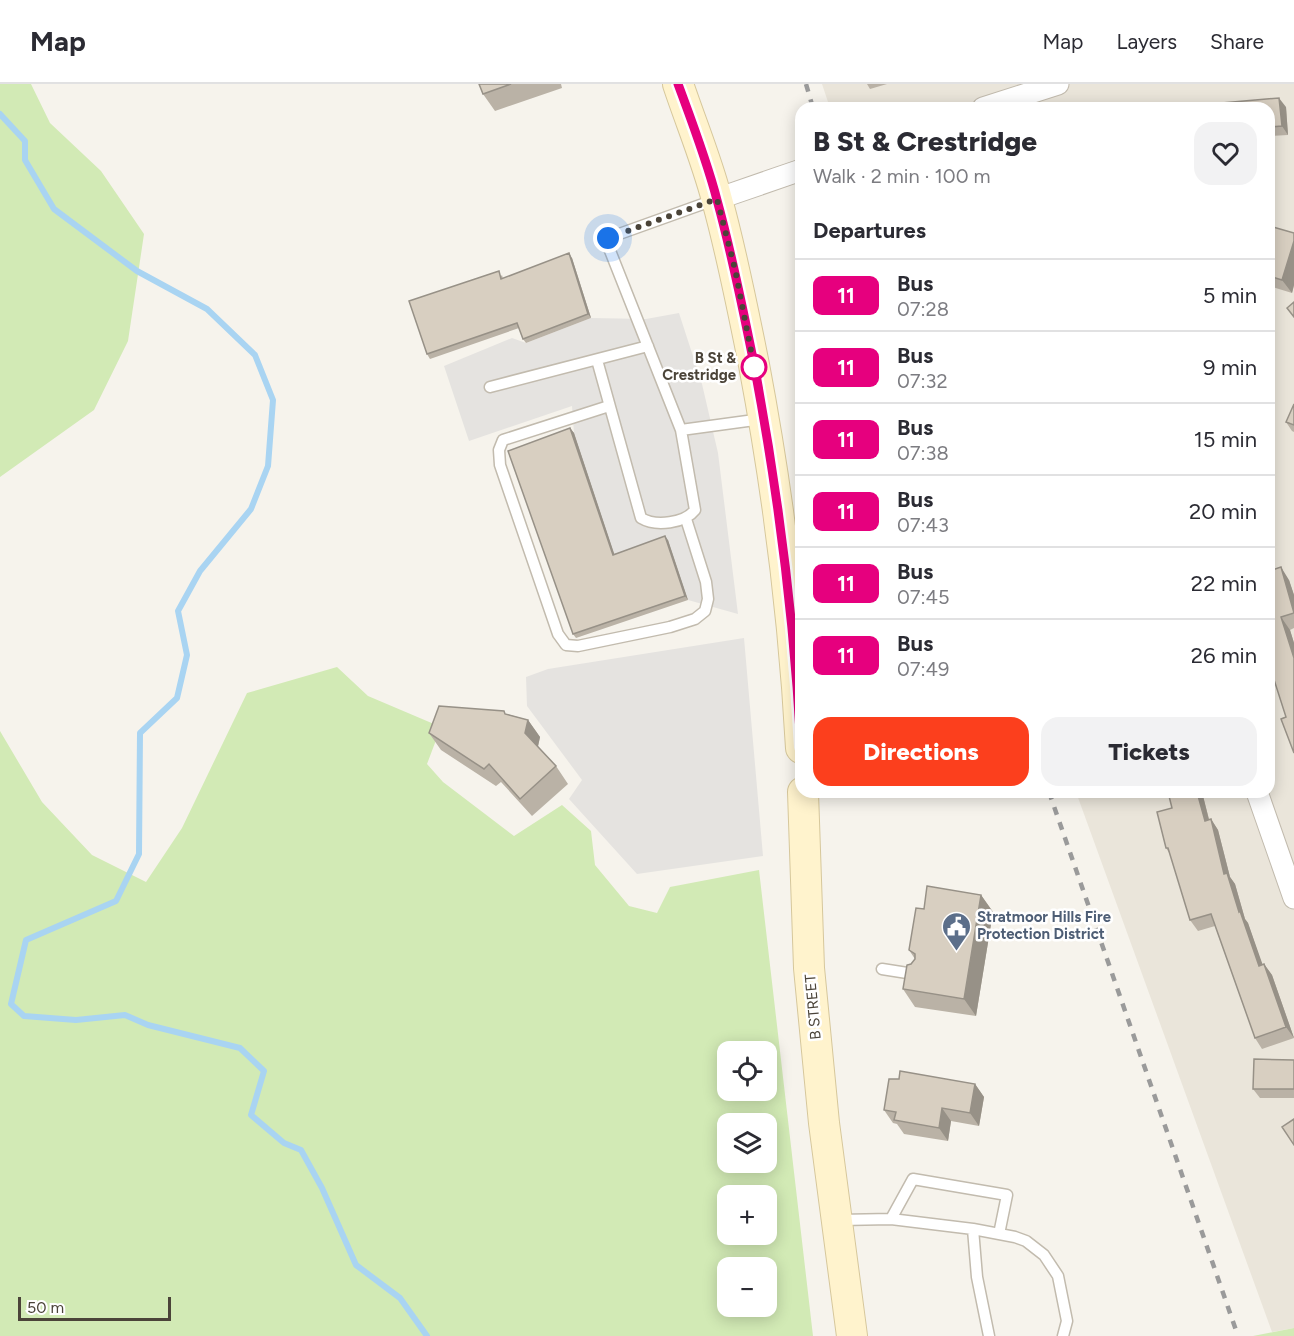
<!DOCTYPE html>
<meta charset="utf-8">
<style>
:root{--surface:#fff;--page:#f2f2f3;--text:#2b2b33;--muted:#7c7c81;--line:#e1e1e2;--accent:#fc3f1d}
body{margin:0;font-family:Figtree,sans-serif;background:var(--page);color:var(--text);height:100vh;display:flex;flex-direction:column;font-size:22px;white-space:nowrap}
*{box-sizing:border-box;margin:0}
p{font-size:20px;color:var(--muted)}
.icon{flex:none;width:33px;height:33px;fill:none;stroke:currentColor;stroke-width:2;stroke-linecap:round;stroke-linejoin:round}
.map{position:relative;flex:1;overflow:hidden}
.sheet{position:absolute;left:795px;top:18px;width:480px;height:696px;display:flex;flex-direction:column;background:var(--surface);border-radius:18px;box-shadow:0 3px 15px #0003}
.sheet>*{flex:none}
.badge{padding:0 12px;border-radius:9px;font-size:21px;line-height:39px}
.buttons{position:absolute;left:717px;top:957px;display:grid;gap:12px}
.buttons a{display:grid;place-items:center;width:60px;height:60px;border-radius:12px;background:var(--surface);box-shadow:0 3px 15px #0003;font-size:30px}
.scale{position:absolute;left:18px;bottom:15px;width:153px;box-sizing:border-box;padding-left:6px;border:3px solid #4b4439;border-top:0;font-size:16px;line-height:21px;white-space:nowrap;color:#4b4439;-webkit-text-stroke:4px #fff;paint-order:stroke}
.you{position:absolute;width:30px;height:30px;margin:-15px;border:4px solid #fff;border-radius:50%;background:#1a73e8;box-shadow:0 0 0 9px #1a73e833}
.map>.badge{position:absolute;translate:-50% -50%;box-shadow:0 0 0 3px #fff}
h2{padding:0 18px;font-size:22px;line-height:54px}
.round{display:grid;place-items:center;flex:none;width:63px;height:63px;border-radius:18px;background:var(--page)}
.overview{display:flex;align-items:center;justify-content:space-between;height:102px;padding:0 18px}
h1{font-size:28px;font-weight:800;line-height:45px}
.primary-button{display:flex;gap:12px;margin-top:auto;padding:12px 18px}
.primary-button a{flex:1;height:69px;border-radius:18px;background:var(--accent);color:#fff;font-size:24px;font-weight:800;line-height:69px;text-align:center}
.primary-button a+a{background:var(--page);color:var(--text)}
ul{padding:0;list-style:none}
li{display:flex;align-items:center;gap:18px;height:72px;padding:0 18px;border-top:2px solid var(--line)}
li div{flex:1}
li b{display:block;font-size:22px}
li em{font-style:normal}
li .badge{min-width:66px;font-weight:700;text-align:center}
header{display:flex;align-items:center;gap:36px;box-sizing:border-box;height:84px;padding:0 30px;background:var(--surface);border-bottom:2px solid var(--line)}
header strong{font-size:28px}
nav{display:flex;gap:33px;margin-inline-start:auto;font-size:21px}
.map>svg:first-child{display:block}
.residential{fill:#eae5da}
.green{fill:#d2eab5;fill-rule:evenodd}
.parking{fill:#e5e3e0}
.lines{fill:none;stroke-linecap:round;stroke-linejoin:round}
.stream{stroke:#a9d4f2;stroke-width:6}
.lane-casing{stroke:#c2bbae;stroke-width:13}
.street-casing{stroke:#c2bbae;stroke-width:23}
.secondary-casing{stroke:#d6c79b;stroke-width:32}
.lane{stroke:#fff;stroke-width:10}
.street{stroke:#fff;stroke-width:21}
.secondary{stroke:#fff3cd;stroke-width:30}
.rail{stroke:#9a9a9a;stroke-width:4.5;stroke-dasharray:8 8;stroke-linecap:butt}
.wall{fill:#bab2a6}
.shaded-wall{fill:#979187}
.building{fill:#d8cfc1;stroke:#979187;stroke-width:1.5}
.line-casing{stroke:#fff;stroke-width:14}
.line{stroke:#e6007e;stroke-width:9}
.walk{stroke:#4b4439;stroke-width:6;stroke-dasharray:0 10.8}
.stop-dot{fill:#fff;stroke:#e6007e;stroke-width:3}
.labels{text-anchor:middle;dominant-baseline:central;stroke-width:5;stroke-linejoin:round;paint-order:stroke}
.stop-label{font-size:15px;font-weight:bold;fill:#4b4439;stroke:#fff;text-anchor:end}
.service-label{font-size:15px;font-weight:bold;fill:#4e5e75;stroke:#fff;text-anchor:start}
.street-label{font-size:15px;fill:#4b4439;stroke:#fff}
</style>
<header>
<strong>Map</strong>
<nav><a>Map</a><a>Layers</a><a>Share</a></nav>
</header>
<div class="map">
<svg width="1294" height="1252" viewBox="0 0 1294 1252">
<rect width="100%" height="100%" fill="#f6f3ec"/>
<path class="residential" d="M 822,0 L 1294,0 L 1294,1244 L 1272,1248 L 1076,708 L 1269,708 L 1269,24 L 830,24 Z"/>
<path class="green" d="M 0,0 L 31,0 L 50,39 L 101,87 L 144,150 L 128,257 L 94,326 L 0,393 Z
M 337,583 L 368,612 L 441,643 L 427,680 L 443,698 L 514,752 L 562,721 L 591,747 L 595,781 L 629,822 L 657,829 L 670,803 L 759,786 L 813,1252 L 0,1252 L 0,647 L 42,718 L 92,771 L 146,798 L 182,744 L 247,609 ZM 728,968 L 766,968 L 766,1006 L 728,1006 ZM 728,1040 L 766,1040 L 766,1078 L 728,1078 ZM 728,1112 L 766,1112 L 766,1150 L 728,1150 ZM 728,1184 L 766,1184 L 766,1222 L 728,1222 Z
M 1294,1244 L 1294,1252 L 1253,1252 Z"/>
<path class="parking" d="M 679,229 L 702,300 L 718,369 L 738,530 L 688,516 L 668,456 L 616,475 L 574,349 L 572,322 L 469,357 L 444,282 L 512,254 L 526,259 L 591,234 L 646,235 Z
M 744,554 L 763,772 L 637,790 L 569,715 L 582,696 L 527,622 L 526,593 L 548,585 Z"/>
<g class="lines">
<path class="stream" d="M 0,30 L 25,57 L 25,76 L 54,125 L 137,187 L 207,225 L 255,271 L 273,316 L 268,382 L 251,425 L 200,487 L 178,527 L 187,571 L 177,614 L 140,649 L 139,770 L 116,817 L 26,856 L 11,920 L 24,932 L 76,936 L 125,931 L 148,941 L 240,964 L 264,987 L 251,1031 L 284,1059 L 301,1066 L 322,1104 L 356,1181 L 400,1214 L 427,1252"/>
<defs>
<path id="lane" d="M 714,116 L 608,154 L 607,159 L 681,346 L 762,335
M 597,276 L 641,434 C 656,443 685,439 695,426 L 681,346
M 490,303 L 648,262
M 609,322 L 503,356 L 499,366 L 500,381 L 558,550 L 566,561 L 578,562 L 670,543 L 695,535 L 705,527 L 708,515 L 706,498 L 686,435
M 882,885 L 920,891
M 891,1135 L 913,1095 L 1007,1111 L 999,1150
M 840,1136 L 891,1135 L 973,1145 L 1015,1153 L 1026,1157 L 1044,1171 L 1058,1192 L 1067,1237 L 1063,1252
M 973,1145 L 977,1193 L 989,1252"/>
<path id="street" d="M 983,24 L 1058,0
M 717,115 L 801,86
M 1257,708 L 1294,814"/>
<path id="secondary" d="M 678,0 C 691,39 707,77 717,116 C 732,170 743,226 754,281 C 778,408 794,535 801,664
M 803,708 L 809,884 L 824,1039 L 852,1252"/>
</defs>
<use href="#lane" class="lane-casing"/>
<use href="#street" class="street-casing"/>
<use href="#secondary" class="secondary-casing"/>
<use href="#lane" class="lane"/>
<use href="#street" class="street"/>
<use href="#secondary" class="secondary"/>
<path class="rail" d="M 806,0 L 813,24
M 1049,708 L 1238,1252"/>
</g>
<path class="wall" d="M 479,0 L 561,0 L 562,4 L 495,27 L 483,10 Z
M 867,0 L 887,0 L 870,5 Z
M 1286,23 L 1288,51 L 1269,52 L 1269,24 Z
M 1269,149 L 1294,149 L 1294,201 L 1292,209 L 1269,202 Z
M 572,174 L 591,234 L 526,259 L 523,255 L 519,244 L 430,275 L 427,270 L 502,191 L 503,195 Z
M 1294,320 L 1294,348 L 1292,347 L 1286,338 Z
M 570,344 L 574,349 L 614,470 L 668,456 L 688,516 L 576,554 L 573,550 Z
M 1289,496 L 1294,511 L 1294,544 L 1290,546 L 1294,559 L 1294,669 L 1286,633 L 1269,580 Z
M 507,630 L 528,636 L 540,653 L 538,663 L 556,682 L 568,700 L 532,732 L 501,698 L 496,702 L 441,666 L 429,649 Z
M 1168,708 L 1202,708 L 1209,735 L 1211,735 L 1218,746 L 1230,793 L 1235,800 L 1245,835 L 1248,839 L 1262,881 L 1264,880 L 1272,891 L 1294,954 L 1262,965 L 1255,954 L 1215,842 L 1198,847 L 1190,836 L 1170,770 L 1166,764 L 1172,724 Z
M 981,811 L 993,828 L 976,932 L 915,923 L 903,905 L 911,880 L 915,875 L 909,866 L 924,825 Z
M 1294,976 L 1294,1014 L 1260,1014 L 1253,1005 Z
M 975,1000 L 984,1013 L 979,1042 L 951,1037 L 948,1057 L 904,1050 L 897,1040 L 893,1039 L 884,1026 Z"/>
<path class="shaded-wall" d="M 1279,14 L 1286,23 L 1288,51 L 1282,42 Z
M 1294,157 L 1294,201 L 1292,209 L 1282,196 Z
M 569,169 L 572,174 L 591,234 L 588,230 Z
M 570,344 L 574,349 L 616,475 L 613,471 Z
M 665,452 L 668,456 L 688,516 L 685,512 Z
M 1281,483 L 1289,496 L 1294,511 L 1294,529 Z
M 1281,533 L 1290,546 L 1294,559 L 1294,574 Z
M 528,636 L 540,653 L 537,666 L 525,649 Z
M 1197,708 L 1202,708 L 1212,748 L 1205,737 Z
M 1211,735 L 1218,746 L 1230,793 L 1235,800 L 1245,835 L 1248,839 L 1267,893 L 1259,882 L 1224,790 Z
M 981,811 L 993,828 L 976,932 L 964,915 Z
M 1264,880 L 1272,891 L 1294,954 L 1286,943 Z
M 975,1000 L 984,1013 L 979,1042 L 970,1029 Z
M 942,1024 L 951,1037 L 948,1057 L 939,1044 Z"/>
<path class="building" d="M 479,0 L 511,0 L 483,10 Z
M 1279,14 L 1282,42 L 1269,43 L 1269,24 L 1222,24 L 1222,19 Z
M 1273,143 L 1294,149 L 1294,157 L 1282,196 L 1269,192 L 1269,149 L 1271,150 Z
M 569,169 L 588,230 L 523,255 L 517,239 L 427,270 L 409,217 L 499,187 L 501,195 Z
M 1294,218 L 1294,233 L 1287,224 Z
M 1294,320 L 1294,341 L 1286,338 Z
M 570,344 L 613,471 L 665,452 L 685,512 L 573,550 L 508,367 Z
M 1281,483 L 1294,529 L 1281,533 L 1294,574 L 1294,669 L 1281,635 L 1286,633 L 1269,580 L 1269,487 Z
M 439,622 L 504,627 L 505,630 L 528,636 L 525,649 L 556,682 L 520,715 L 489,680 L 484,685 L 429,649 Z
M 1168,708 L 1197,708 L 1205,737 L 1211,735 L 1224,790 L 1227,789 L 1239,828 L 1240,827 L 1259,882 L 1264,880 L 1286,943 L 1255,954 L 1211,830 L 1190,836 L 1168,764 L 1166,764 L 1157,728 L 1172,724 Z
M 927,802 L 981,811 L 964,915 L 903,905 L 907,881 L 911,880 L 915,875 L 915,870 L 909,866 L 916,824 L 924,825 Z
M 1254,975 L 1294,976 L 1294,1005 L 1253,1005 Z
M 900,987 L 975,1000 L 970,1029 L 942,1024 L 939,1044 L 894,1036 L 896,1028 L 884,1026 L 889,995 L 899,995 Z
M 1294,1035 L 1294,1061 L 1282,1043 Z"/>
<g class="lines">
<defs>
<path id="line" d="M 678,0 C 692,38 707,77 717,116 C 732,170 743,225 754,280 C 778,407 794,534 801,663"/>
</defs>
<use href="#line" class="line-casing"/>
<use href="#line" class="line"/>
<path class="walk" d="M 608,154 L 717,115 L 735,185 L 756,292 L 754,283"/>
</g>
<defs>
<symbol id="civic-pin" viewBox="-11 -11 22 30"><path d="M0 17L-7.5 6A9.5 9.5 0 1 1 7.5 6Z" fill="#5c6f8a" stroke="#fff"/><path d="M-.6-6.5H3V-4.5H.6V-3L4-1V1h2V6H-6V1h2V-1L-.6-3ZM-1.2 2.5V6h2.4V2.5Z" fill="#fff"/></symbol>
</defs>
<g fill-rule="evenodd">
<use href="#civic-pin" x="940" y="826" width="33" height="45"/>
</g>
<circle class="stop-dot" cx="754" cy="283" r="12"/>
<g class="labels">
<g class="stop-label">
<text x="736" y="274">B St &amp;<tspan x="736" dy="17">Crestridge</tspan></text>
</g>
<g class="service-label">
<text x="977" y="833">Stratmoor Hills Fire<tspan x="977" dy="17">Protection District</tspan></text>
</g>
<g class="street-label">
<text transform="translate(813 923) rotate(-95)">B STREET</text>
</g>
</g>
</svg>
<div class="buttons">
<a><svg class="icon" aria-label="locate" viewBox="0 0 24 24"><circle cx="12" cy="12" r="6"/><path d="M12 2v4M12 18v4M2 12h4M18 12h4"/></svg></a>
<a><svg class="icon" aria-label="layers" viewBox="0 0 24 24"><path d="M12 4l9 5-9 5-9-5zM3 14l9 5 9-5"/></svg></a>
<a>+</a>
<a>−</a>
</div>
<div class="scale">50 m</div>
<div class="you" style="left:608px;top:154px"></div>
<section class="sheet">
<div class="overview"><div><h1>B St &amp; Crestridge</h1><p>Walk · 2 min · 100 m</p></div><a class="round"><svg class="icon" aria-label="heart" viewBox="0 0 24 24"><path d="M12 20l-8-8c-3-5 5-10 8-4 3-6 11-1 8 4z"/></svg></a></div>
<h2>Departures</h2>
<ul>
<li><span class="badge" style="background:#e6007e;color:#fff">11</span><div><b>Bus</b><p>07:28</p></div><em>5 min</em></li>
<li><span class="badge" style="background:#e6007e;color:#fff">11</span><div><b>Bus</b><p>07:32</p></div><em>9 min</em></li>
<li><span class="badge" style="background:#e6007e;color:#fff">11</span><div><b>Bus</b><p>07:38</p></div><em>15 min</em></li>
<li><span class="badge" style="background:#e6007e;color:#fff">11</span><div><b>Bus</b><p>07:43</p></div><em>20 min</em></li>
<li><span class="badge" style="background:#e6007e;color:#fff">11</span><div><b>Bus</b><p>07:45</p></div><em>22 min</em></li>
<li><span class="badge" style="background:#e6007e;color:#fff">11</span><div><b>Bus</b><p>07:49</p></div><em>26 min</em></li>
</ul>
<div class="primary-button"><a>Directions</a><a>Tickets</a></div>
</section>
</div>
